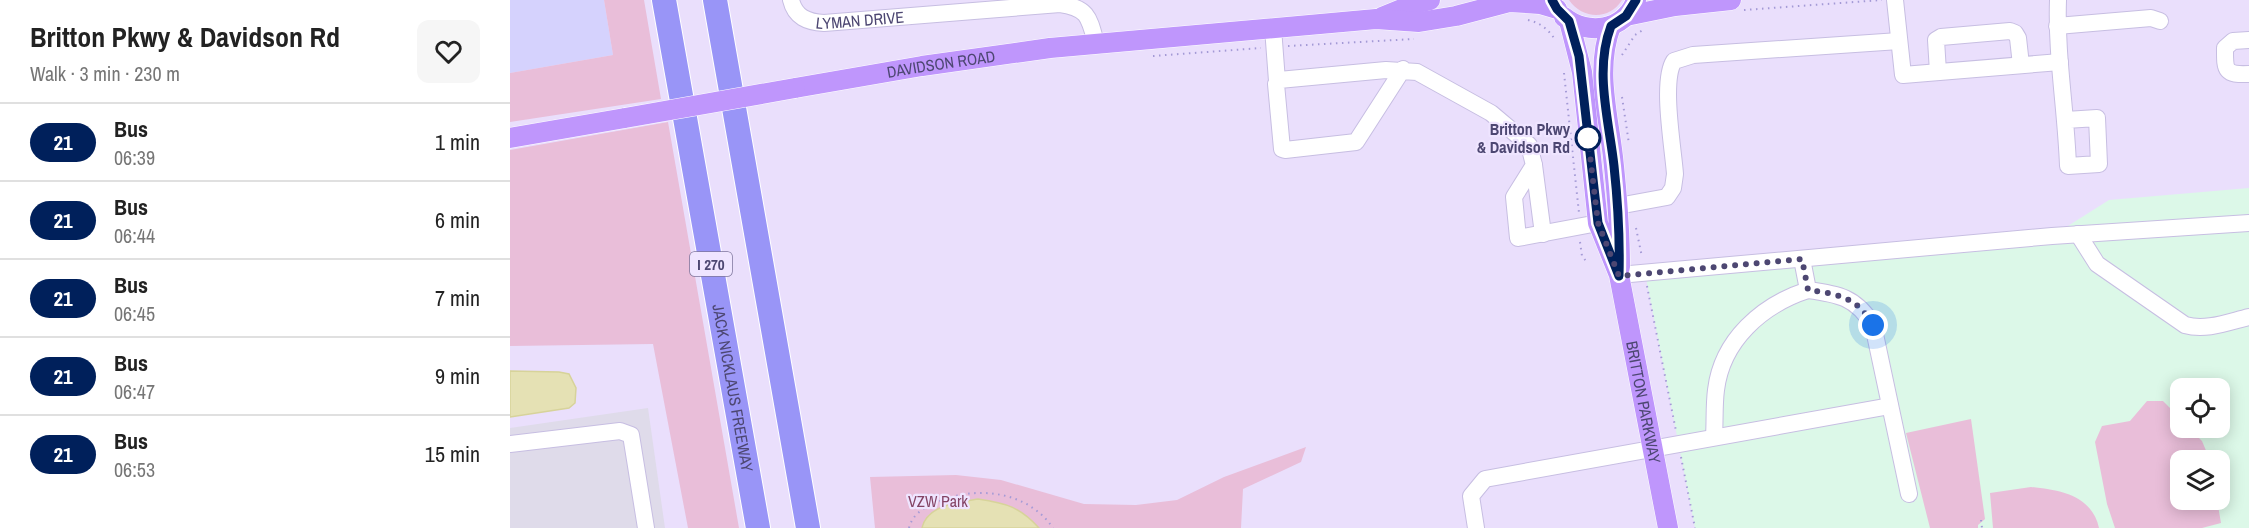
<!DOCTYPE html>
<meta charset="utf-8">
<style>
:root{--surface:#fff;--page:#f6f6f6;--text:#222;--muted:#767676;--line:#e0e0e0}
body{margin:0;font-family:"Archivo Narrow",sans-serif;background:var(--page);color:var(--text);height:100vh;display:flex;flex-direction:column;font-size:22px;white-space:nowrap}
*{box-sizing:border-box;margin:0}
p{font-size:20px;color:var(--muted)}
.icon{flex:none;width:33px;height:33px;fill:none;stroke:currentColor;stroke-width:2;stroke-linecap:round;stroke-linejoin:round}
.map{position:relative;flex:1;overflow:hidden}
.side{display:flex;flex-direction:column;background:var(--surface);width:510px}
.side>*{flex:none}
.badge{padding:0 12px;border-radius:20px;font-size:21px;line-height:39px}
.fabs{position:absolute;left:1660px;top:378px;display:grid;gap:12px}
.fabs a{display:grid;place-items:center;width:60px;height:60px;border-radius:12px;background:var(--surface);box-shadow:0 3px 15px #0003;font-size:30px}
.you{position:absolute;width:30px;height:30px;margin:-15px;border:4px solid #fff;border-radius:50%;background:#1a73e8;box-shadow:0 0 0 9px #1a73e833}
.map>.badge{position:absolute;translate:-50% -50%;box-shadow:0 0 0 3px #fff}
.round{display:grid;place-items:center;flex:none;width:63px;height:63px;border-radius:12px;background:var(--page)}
.summary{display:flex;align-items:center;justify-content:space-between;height:102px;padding:0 30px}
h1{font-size:28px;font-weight:800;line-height:45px}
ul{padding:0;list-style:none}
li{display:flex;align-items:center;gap:18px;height:78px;padding:0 30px;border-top:2px solid var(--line)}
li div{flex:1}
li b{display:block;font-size:22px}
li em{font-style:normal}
li .badge{min-width:66px;font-weight:700;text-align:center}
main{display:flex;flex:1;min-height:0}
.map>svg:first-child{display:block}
.commercial{fill:#d5d2fd}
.industrial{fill:#dfdbea}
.education{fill:#dcf8e8;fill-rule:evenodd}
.green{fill:#e9bed9}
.water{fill:#e5e1b4;stroke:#d7d39a;stroke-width:1.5}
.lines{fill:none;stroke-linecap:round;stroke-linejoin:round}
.minor-casing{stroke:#c7bee2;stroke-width:18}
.major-casing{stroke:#fff;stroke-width:21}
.highway-casing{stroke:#fff;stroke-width:26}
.path{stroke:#a49ad6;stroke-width:2;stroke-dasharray:1.5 4.5;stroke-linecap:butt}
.minor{stroke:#fff;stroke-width:16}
.major{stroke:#bf96fc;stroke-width:20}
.highway{stroke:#9995f7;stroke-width:24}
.major-bridge-casing{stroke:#fff;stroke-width:21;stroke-linecap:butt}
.major-bridge{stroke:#bf96fc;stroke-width:20}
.line-casing{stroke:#fff;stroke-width:14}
.line{stroke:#00205b;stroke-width:9}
.walk{stroke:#4d4772;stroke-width:6;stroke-dasharray:0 10.8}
.stop-dot{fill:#fff;stroke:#00205b;stroke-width:3}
.labels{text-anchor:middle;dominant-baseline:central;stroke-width:4.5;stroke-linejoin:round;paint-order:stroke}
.shield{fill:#efe5ff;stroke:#7e769c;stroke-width:1.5}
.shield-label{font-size:15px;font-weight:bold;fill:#4d4772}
.street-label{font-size:16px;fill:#4d4772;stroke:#efe5ff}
.stop-label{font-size:16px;font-weight:bold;fill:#4d4772;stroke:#efe5ff;text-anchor:end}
.park-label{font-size:16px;fill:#844465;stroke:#efe5ff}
</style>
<main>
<section class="side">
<div class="summary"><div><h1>Britton Pkwy &amp; Davidson Rd</h1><p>Walk · 3 min · 230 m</p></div><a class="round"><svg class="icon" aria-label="heart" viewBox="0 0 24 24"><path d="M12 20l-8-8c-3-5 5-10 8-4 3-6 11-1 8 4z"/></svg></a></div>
<ul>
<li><span class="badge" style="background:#00205b;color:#fff">21</span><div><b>Bus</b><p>06:39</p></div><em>1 min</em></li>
<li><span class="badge" style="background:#00205b;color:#fff">21</span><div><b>Bus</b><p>06:44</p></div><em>6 min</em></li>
<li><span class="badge" style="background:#00205b;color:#fff">21</span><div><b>Bus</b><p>06:45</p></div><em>7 min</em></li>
<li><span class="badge" style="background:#00205b;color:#fff">21</span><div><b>Bus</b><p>06:47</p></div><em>9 min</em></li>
<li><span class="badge" style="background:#00205b;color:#fff">21</span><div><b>Bus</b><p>06:53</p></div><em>15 min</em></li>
</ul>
</section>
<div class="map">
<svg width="1739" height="528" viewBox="0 0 1739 528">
<rect width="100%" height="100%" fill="#eadffc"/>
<path class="commercial" d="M 0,0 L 94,0 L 103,55 L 0,73 Z"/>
<path class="industrial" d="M 138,408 L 155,528 L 0,528 L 0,428 Z"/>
<path class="education" d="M 1739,188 L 1739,528 L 1185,528 L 1135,273 L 1542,236 L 1599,200 ZM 1671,388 L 1710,388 L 1710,428 L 1671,428 ZM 1671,460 L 1710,460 L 1710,500 L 1671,500 Z"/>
<path class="green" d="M 94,0 L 134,0 L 151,99 L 0,122 L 0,73 L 103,55 Z
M 1059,0 L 1112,0 C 1099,21 1072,19 1059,0 Z
M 158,122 L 229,528 L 178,528 L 143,344 L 0,346 L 0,150 Z
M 1637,401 L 1653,401 L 1671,419 L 1671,428 L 1679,428 L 1692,441 L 1700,460 L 1671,460 L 1671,500 L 1707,500 L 1711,523 L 1692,528 L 1605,528 L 1597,504 L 1585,442 L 1592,426 L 1620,421 Z
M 1461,419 L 1475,519 L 1468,525 L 1468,528 L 1420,528 L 1396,433 Z
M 796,447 L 791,462 L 733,489 L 731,528 L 365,528 L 360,477 L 446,475 L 491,480 L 574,504 L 626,505 L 667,500 L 714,477 Z
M 1521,487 C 1549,490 1582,495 1589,528 L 1483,528 L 1480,493 Z"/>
<path class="water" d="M 0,371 L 49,372 L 59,374 L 66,388 L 65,403 L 59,408 L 0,417 Z
M 468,499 C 496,503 510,507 529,528 L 412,528 C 417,505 449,502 468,499 Z"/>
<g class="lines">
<defs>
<g id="minor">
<path id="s1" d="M 281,0 C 285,17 297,22 314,23 L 550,4 C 578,8 579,17 586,43"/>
<path d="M 1385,0 L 1393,75 L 1550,62"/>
<path d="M 1548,0 C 1546,55 1556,110 1558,166 L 1589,164 L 1587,118 L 1556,120"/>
<path d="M 1547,26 L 1641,18 L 1650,21"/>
<path d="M 763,28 L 767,81"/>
<path d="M 1739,40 L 1723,41 L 1715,48 C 1715,70 1714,75 1739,74"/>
<path d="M 893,69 L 846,142 L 775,150 L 772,149 L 766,84 L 769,80 L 876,70 L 907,72 L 981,113 L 1019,145 L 1024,165 L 1004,197 L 1008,238 L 1088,223"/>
<path d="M 1428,72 L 1426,40 L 1431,37 L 1500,31 L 1505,33 L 1508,38 L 1511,65"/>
<path d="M 1024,165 L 1033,234"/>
<path d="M 1108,206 L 1157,197 L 1163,188 L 1165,174 C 1163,147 1151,81 1164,61 L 1183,55 L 1389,41"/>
<path d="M 1568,234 L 1587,264 L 1675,325 C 1696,331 1718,322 1739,317"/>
<path d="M 1292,259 L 1298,290 C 1328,294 1346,297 1363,325 L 1399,494"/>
<path d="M 1109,275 L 1542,236 L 1739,223"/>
<path d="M 1204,436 C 1205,421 1204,405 1206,390 C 1212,340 1252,305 1298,290"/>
<path d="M 0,444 L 110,431 L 121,435 L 136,528"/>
<path d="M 966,528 L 961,496 L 975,479 L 1380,406"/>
</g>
<g id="major">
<path d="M 1116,16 L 1165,6 L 1221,0"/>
<path d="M 872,17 L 904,4 L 920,0"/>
<path d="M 1054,17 C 1077,36 1115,31 1126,0"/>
<path id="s2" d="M 1059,21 L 1072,72 L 1088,223 L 1109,275 L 1158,528"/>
<path d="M 1101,26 C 1085,69 1098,113 1103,157 C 1107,194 1110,230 1110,267"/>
<path id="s3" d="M 285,88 L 412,66 L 540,48 L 866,19 L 909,22 L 946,16 L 999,2 L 1030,4 L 1047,9"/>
<path d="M 0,138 L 115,118"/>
</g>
<g id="highway">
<path id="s4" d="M 154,0 L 248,528"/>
<path d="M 205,0 L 298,528"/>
</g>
</defs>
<use href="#minor" class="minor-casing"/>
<use href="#major" class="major-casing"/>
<use href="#highway" class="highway-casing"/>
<path class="path" d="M 1234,10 L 1372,0
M 1018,20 C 1031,23 1039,30 1046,41
M 778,46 L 904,39
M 1112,55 L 1125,35 L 1133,30
M 643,56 L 751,48
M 1054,73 L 1069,213
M 1112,97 L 1119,144
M 1126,228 L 1132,257
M 1070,242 L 1072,256 L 1076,261
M 1137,286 L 1166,431
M 1171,457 L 1185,528
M 1471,520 L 1472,528
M 399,528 C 402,515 413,508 425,503 C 464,485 517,490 543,528"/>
<use href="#minor" class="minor"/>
<use href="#major" class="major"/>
<use href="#highway" class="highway"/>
<defs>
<path id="major-bridge" d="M 115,118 L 285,88"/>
</defs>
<use href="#major-bridge" class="major-bridge-casing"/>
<use href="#major-bridge" class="major-bridge"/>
</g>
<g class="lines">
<defs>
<path id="line" d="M 1042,0 L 1047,9 L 1059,21 L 1069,56 L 1088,223 L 1109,276 C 1110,238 1108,203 1104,166 C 1099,120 1084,71 1101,26 L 1116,16 L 1126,0"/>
</defs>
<use href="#line" class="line-casing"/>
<use href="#line" class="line"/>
<path class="walk" d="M 1078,138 L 1088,223 L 1109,276 L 1292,259 L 1298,290 C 1328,294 1347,297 1363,325"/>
</g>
<circle class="stop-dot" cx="1078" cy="138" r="12"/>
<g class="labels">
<rect class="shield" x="180" y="252" width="42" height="24" rx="4.5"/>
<g class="shield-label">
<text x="201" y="264">I 270</text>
</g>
<g class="street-label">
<text stroke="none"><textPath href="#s1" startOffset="80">LYMAN DRIVE</textPath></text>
<text stroke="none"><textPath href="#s3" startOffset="148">DAVIDSON ROAD</textPath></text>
<text stroke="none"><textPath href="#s4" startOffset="394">JACK NICKLAUS FREEWAY</textPath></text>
<text stroke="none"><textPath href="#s2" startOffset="390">BRITTON PARKWAY</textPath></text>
</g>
<g class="stop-label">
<text x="1060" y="129">Britton Pkwy<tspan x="1060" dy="18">&amp; Davidson Rd</tspan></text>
</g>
<g class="park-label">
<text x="428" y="501">VZW Park</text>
</g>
</g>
</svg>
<div class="fabs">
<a><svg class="icon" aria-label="locate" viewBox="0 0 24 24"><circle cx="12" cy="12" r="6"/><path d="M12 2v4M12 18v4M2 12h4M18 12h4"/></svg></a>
<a><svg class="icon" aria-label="layers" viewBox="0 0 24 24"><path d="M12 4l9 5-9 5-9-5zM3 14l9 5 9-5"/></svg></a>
</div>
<div class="you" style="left:1363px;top:325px"></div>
</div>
</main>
